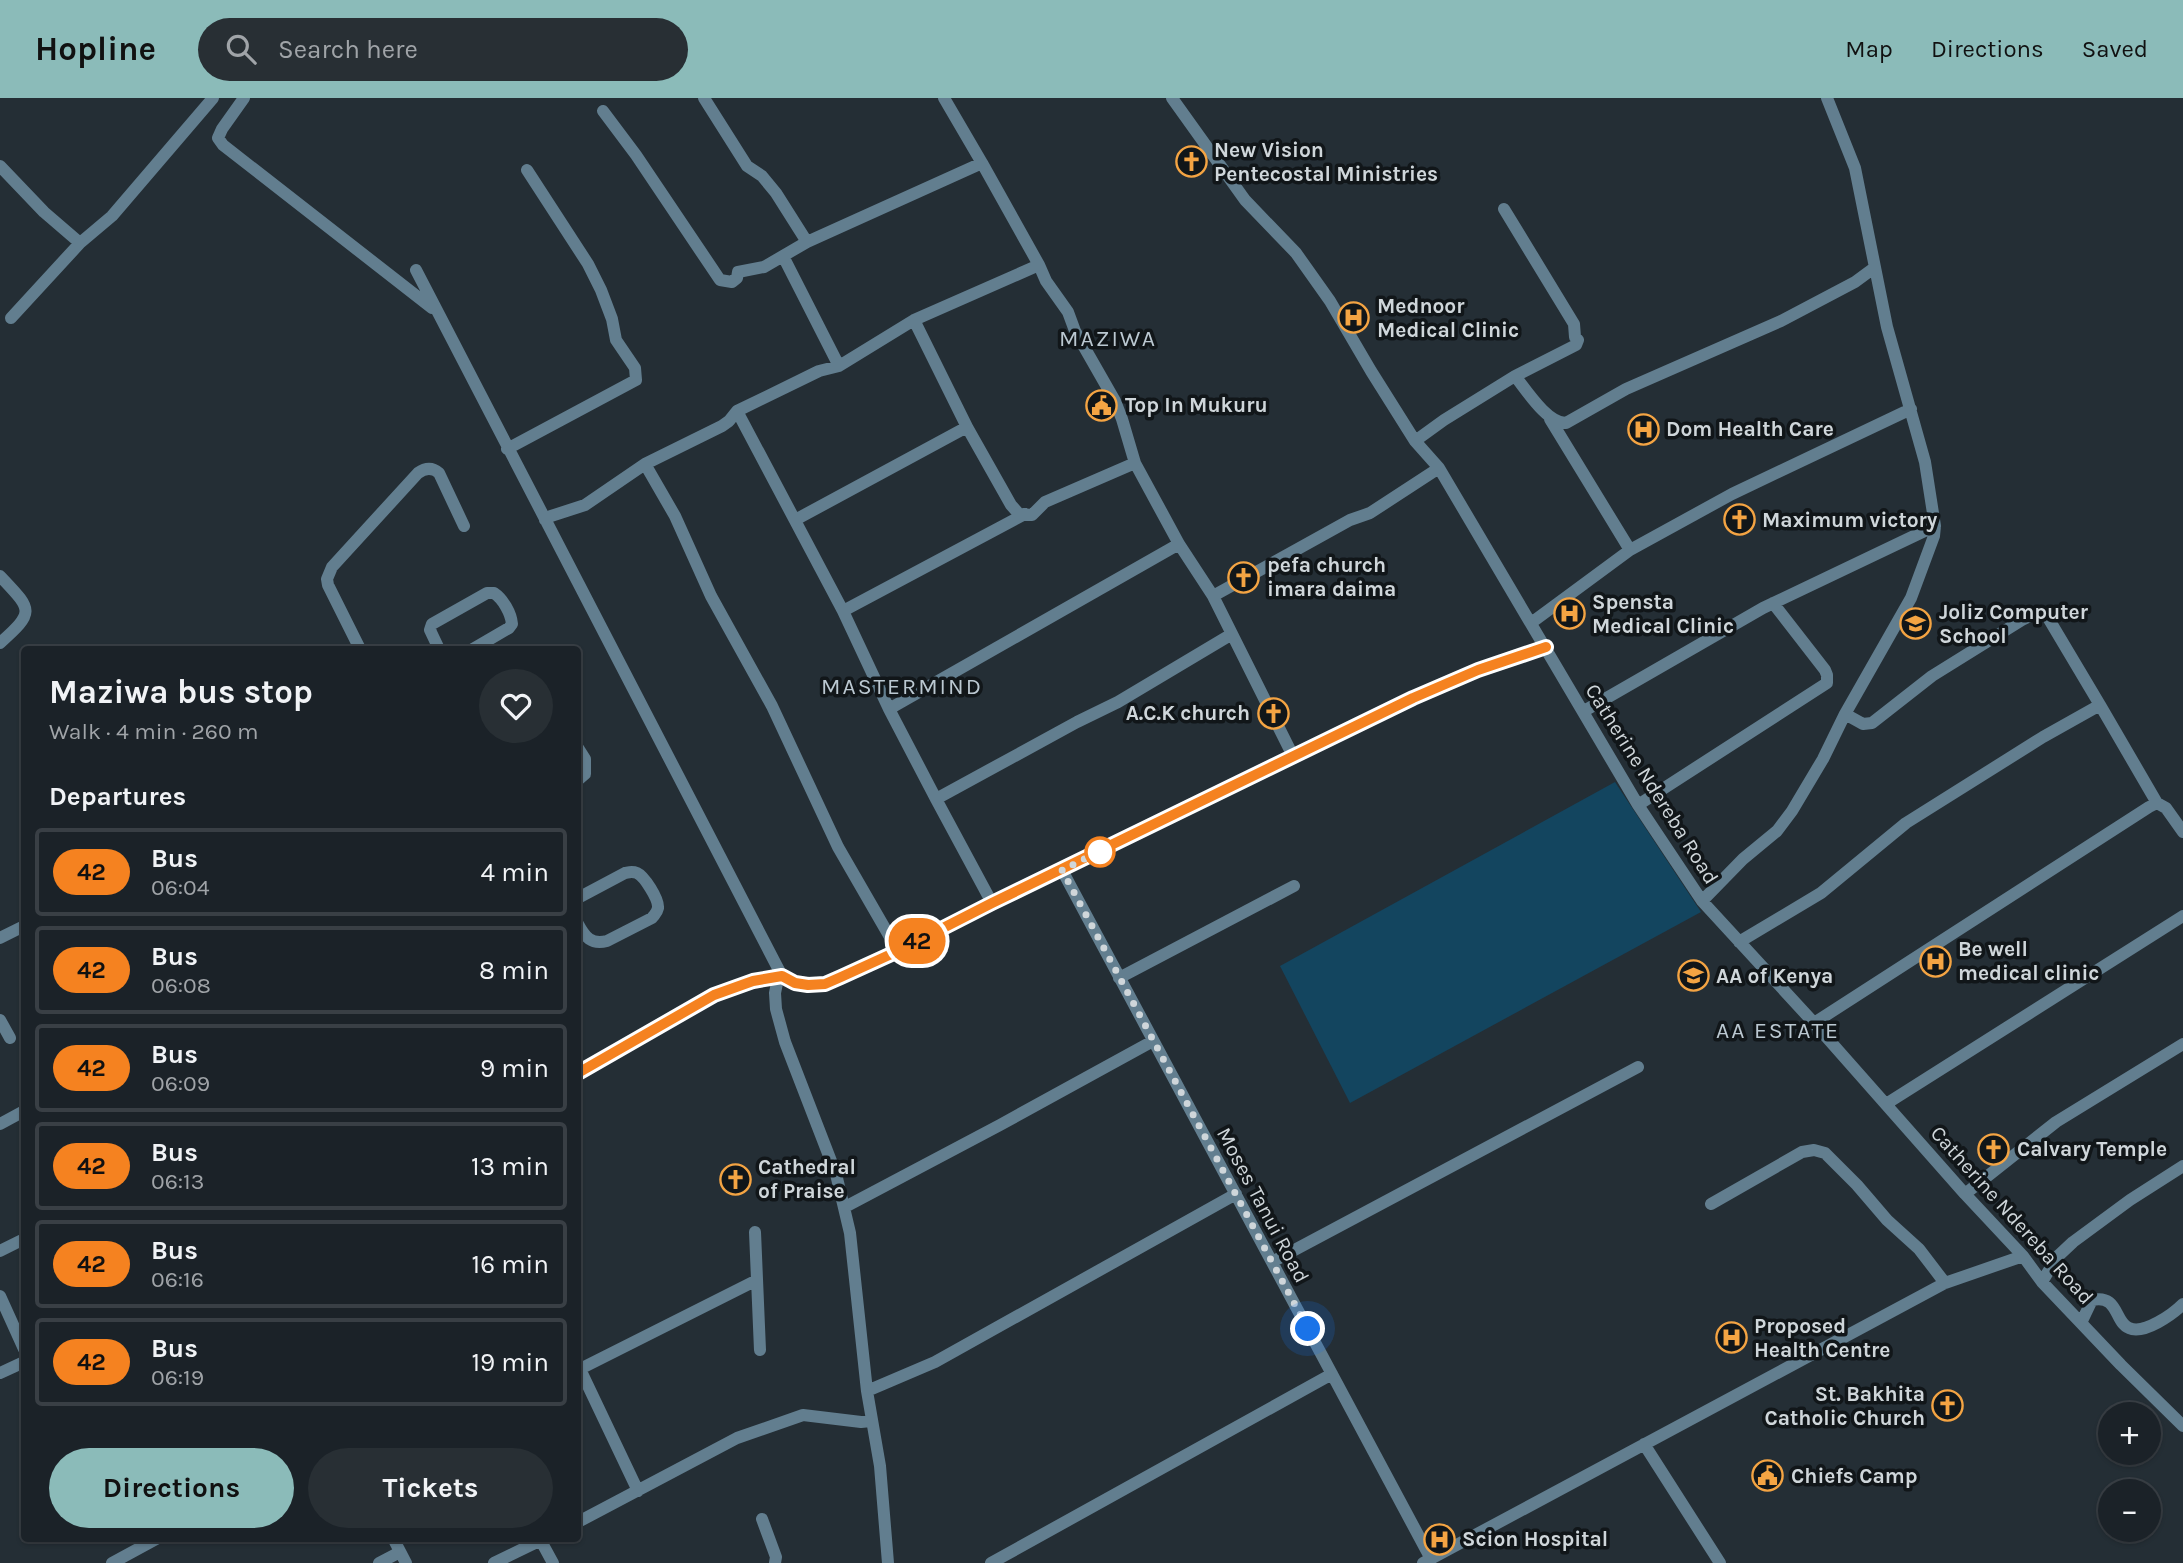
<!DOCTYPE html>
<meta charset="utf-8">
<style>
:root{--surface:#1b2228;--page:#282f34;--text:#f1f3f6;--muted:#a0a4a8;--line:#393f45;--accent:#8bbbb9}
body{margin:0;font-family:Karla,sans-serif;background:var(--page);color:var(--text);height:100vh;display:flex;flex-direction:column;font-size:26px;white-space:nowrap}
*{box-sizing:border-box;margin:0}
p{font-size:23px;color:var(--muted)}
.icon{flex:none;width:38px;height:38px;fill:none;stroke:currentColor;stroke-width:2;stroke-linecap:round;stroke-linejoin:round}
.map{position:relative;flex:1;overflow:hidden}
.drawer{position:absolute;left:21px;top:548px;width:560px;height:896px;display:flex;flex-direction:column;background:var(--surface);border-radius:7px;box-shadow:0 2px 5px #0004,0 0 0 2px var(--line)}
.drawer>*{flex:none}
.badge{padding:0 14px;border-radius:23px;font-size:24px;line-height:46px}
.controls{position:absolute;left:2098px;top:1304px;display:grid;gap:14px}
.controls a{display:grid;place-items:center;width:63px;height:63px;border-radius:50%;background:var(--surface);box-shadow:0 2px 5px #0004,0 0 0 2px var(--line);font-size:35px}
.you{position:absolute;width:35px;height:35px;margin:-18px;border:5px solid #fff;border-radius:50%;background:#1a73e8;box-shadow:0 0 0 10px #1a73e833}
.map>.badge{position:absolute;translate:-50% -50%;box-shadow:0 0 0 4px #fff}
h2{padding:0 28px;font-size:26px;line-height:63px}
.round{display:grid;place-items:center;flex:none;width:74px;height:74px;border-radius:37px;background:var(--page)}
.overview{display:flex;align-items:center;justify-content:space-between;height:119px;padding:0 28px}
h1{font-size:33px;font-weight:700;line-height:52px}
.primary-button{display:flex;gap:14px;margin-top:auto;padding:14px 28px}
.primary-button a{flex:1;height:80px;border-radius:42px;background:var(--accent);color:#111;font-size:28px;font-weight:700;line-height:80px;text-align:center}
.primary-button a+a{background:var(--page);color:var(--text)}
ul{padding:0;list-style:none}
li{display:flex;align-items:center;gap:21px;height:88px;margin:0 14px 10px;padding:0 14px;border:4px solid var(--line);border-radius:7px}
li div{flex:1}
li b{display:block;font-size:26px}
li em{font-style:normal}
li .badge{min-width:77px;font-weight:700;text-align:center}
header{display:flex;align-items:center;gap:42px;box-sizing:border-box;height:98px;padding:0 35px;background:var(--accent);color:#111}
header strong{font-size:33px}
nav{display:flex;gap:38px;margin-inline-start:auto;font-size:24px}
.search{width:490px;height:63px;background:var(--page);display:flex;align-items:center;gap:18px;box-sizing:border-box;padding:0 24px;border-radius:38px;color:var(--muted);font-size:26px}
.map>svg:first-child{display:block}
.green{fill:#13455f}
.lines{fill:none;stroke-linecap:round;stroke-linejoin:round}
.minor{stroke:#627e8f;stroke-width:12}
.line-casing{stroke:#fff;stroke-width:16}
.line{stroke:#f58220;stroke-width:10}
.walk{stroke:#cfd6da;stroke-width:7;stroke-dasharray:0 12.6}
.stop-dot{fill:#fff;stroke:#f58220;stroke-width:3.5}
.labels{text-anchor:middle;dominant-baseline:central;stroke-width:7;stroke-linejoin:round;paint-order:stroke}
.poi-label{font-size:21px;font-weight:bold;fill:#cfd6da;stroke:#111619;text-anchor:start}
.street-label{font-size:21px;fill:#cfd6da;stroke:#111619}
.neighbourhood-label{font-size:23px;letter-spacing:2px;fill:#bbc8d1;stroke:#111619}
</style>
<header>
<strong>Hopline</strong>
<div class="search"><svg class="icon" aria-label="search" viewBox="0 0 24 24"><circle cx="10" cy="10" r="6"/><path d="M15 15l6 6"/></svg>Search here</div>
<nav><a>Map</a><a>Directions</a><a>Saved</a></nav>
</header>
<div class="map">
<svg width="2183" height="1465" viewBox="0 0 2183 1465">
<rect width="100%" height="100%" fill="#242e35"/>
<path class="green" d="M 1615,684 L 1701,814 L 1350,1005 L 1280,868 Z"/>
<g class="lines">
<path class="minor" d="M 244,0 L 222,31 L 218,40 L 223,47 L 432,210
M 704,0 L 747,68 L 762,78 L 776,95 L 807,144
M 944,0 L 982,65
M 1172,0 L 1245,102 L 1296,155 L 1330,203 L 1371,273 L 1415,343 L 1439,370 L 1638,707 L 1702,803 L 1814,925 L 1965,1096 L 2023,1158 L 2042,1184 L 2121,1267 L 2183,1328
M 603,13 L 636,57 L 720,182 L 732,184 L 737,180 L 738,174 L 764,169 L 807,144 L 982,65 L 1039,167
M 0,68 L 44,114 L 80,145 L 112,118 L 213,0
M 1504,111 L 1574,226 L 1575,239 L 1578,242 L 1576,247 L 1515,278
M 783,158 L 839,268
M 416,172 L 782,878 L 777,885 L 775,895 L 776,911 L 785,944 L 836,1076 L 850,1135 L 867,1293 L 880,1368 L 888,1465
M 11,220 L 80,145
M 914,222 L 967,329
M 737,313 L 843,513 L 889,611 L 936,701 L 992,805
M 1550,321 L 1630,452
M 1415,343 L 1444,322 L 1515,278 C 1527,293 1547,325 1566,325 L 1626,291 L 1781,223 L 1855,184 L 1874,170
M 507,351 L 636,282 L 635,270 L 616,242 L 612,221 L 601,192 L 588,166 L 527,72
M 645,366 L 675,418 L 711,498 L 772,608 L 838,749 L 898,853
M 545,422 L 551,418 L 585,407 L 645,366 L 722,328 L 729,323 L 737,313 L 819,273 L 839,268 L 914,222 L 1039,167 L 1046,183 L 1068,214 L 1075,233 L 1115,303 L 1122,321 L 1135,365 L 1179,446 L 1213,498 L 1293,658
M 795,422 L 967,329 L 1011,407 L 1019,416 L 1032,417 L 1045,404 L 1135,365
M 0,478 C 32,512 36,513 0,545
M 1213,498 L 1350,422 L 1370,415 L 1439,370
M 843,513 L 1025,416
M 1531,525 L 1630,452 L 1732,396 L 1911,311
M 360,551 L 328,487 L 327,481 L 332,469 L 418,375 C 425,370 432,369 439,375 L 464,428
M 439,551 L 430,532 L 432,526 L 487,495 L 494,495 C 503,501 511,515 512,526 L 509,530 L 473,551
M 2100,607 L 2157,705
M 889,611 L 1179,446
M 1584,613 L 1763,510 L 1935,428
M 578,650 L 585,661 L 585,676 L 578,682
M 936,701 L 1077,624 L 1118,604 L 1232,536
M 1638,707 L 1827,585 L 1827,577 L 1825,572 L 1773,505
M 1062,772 L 1431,1461
M 578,800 L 625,775 C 630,774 632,773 637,775 C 644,778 659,801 658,810 C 657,815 655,816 652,820 L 607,843 C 591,847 585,839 578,826
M 1702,803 L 1743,761 L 1777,733 L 1792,713 L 1823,661 L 1845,616 L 1911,500 L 1934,438 L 1935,428 L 1925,364 L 1887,229 L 1855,70 L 1827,0
M 0,840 L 24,828
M 1739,844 L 1821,795 L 1906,725 L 2043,639 L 2100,607 L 2047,518 L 2040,515 L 2034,516 L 2022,522 L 1932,578 L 1872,625 L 1863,626 L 1845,616
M 1119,880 L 1294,788
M 0,922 L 10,940
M 1814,925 L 2149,709 L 2157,705 L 2166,710 L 2183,734
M 578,975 L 714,897 L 753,882 L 782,878 L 795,885 L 808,887 L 825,885 L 840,879 L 898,853 L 992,805 L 1413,600 L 1478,572 L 1547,549
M 1886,1006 L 2183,818
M 0,1026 L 24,1013
M 1965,1096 L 2056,1024 L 2183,946
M 1711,1106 L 1802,1054 L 1814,1052 L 1825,1055 L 1857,1087 L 1887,1122 L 1919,1151 L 1945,1185
M 845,1109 L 1000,1027 L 1153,943
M 755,1134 L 760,1252
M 0,1153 L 24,1141
M 1272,1164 L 1638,969
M 2042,1184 L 2057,1159 L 2073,1144 L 2130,1102 L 2183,1068
M 0,1198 L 24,1251
M 2082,1223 L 2092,1202 C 2119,1196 2114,1224 2129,1230 C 2144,1237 2173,1216 2183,1206
M 580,1271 L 638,1393
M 578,1272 L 757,1182
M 0,1275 L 24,1264
M 867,1293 L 935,1264 L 1236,1096
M 1644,1346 L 1720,1465
M 762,1421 L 776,1459 L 775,1465
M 578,1424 L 737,1340 L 803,1317 L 861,1324 L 871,1323
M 393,1440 L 406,1465
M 541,1443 L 553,1465
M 112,1465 L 158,1440
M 379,1465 L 400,1454
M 494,1465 L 545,1440
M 991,1465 L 1332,1276
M 1423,1465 L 1945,1185 L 2023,1158"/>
</g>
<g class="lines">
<defs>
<path id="line" d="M 578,975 L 714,897 L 753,883 L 782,878 L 795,885 L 808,887 L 825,886 L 841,879 L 898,853 L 992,805 L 1413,600 L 1478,572 L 1546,549"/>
</defs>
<use href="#line" class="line-casing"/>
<use href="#line" class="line"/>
<path class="walk" d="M 1100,754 L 1109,749 L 1062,772 L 1308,1231"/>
</g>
<defs>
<symbol id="church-ring" viewBox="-11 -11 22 22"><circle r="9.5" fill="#111619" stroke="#f4a443" stroke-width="1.5"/><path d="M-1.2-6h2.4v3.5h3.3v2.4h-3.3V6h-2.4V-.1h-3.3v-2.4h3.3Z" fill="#f4a443"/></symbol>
<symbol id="hospital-ring" viewBox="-11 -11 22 22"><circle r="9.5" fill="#111619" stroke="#f4a443" stroke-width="1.5"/><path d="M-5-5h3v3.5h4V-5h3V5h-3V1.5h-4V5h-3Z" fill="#f4a443"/></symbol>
<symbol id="civic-ring" viewBox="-11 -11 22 22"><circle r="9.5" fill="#111619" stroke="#f4a443" stroke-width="1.5"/><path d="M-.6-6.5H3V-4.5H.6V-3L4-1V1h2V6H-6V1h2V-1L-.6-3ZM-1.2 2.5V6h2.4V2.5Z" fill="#f4a443"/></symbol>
<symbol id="university-ring" viewBox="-11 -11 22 22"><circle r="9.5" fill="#111619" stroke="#f4a443" stroke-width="1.5"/><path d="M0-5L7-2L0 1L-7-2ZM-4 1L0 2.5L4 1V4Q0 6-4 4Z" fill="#f4a443"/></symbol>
</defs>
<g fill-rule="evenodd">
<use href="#church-ring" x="1174" y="46" width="35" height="35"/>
<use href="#hospital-ring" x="1336" y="202" width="35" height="35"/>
<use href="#civic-ring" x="1084" y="290" width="35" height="35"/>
<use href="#hospital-ring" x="1626" y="314" width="35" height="35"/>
<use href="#church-ring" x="1722" y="404" width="35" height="35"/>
<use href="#church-ring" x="1226" y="462" width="35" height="35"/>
<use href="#hospital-ring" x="1552" y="498" width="35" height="35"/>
<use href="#university-ring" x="1898" y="508" width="35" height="35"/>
<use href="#church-ring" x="1256" y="598" width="35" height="35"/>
<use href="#hospital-ring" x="1918" y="846" width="35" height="35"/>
<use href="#university-ring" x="1676" y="860" width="35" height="35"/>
<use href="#church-ring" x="1976" y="1034" width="35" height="35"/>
<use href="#church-ring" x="718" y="1064" width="35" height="35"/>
<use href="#hospital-ring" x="1714" y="1222" width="35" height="35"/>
<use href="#church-ring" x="1930" y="1290" width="35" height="35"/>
<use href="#civic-ring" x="1750" y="1360" width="35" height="35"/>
<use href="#hospital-ring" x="1422" y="1424" width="35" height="35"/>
</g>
<circle class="stop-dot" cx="1100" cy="754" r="14"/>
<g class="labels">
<g class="poi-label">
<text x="1214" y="52">New Vision<tspan x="1214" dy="24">Pentecostal Ministries</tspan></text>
<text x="1377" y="208">Mednoor<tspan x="1377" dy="24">Medical Clinic</tspan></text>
<text x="1125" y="307">Top In Mukuru</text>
<text x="1666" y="331">Dom Health Care</text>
<text x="1762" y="422">Maximum victory</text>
<text x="1267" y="467">pefa church<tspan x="1267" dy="24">imara daima</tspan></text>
<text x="1592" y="504">Spensta<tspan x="1592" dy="24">Medical Clinic</tspan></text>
<text x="1939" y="514">Joliz Computer<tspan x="1939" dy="24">School</tspan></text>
<text x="1250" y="615" text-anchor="end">A.C.K church</text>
<text x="1958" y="851">Be well<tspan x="1958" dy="24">medical clinic</tspan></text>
<text x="1716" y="878">AA of Kenya</text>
<text x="2017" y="1051">Calvary Temple</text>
<text x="758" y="1069">Cathedral<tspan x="758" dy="24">of Praise</tspan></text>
<text x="1754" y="1228">Proposed<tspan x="1754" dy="24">Health Centre</tspan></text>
<text x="1925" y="1296" text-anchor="end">St. Bakhita<tspan x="1925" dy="24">Catholic Church</tspan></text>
<text x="1791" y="1378">Chiefs Camp</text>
<text x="1462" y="1441">Scion Hospital</text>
</g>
<g class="street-label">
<text transform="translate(1652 686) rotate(58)">Catherine Ndereba Road</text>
<text transform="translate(1263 1107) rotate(62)">Moses Tanui Road</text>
<text transform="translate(2012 1117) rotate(48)">Catherine Ndereba Road</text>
</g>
<g class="neighbourhood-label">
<text x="1108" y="240">MAZIWA</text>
<text x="902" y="588">MASTERMIND</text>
<text x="1778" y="932">AA ESTATE</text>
</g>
</g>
</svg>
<div class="controls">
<a>+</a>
<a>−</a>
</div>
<div class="you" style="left:1308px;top:1231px"></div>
<b class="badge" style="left:917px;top:843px;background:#f58220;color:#111">42</b>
<section class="drawer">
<div class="overview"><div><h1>Maziwa bus stop</h1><p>Walk · 4 min · 260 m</p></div><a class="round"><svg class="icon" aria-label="heart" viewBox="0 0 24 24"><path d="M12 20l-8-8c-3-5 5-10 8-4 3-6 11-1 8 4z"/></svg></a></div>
<h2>Departures</h2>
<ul>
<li><span class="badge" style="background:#f58220;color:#111">42</span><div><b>Bus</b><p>06:04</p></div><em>4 min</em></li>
<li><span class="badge" style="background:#f58220;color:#111">42</span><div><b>Bus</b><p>06:08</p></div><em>8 min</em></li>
<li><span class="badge" style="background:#f58220;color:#111">42</span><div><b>Bus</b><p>06:09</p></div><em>9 min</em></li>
<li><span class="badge" style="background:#f58220;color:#111">42</span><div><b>Bus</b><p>06:13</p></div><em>13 min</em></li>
<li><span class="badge" style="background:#f58220;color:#111">42</span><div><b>Bus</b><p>06:16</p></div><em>16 min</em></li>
<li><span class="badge" style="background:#f58220;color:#111">42</span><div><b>Bus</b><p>06:19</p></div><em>19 min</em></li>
</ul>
<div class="primary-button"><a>Directions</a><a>Tickets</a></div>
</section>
</div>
